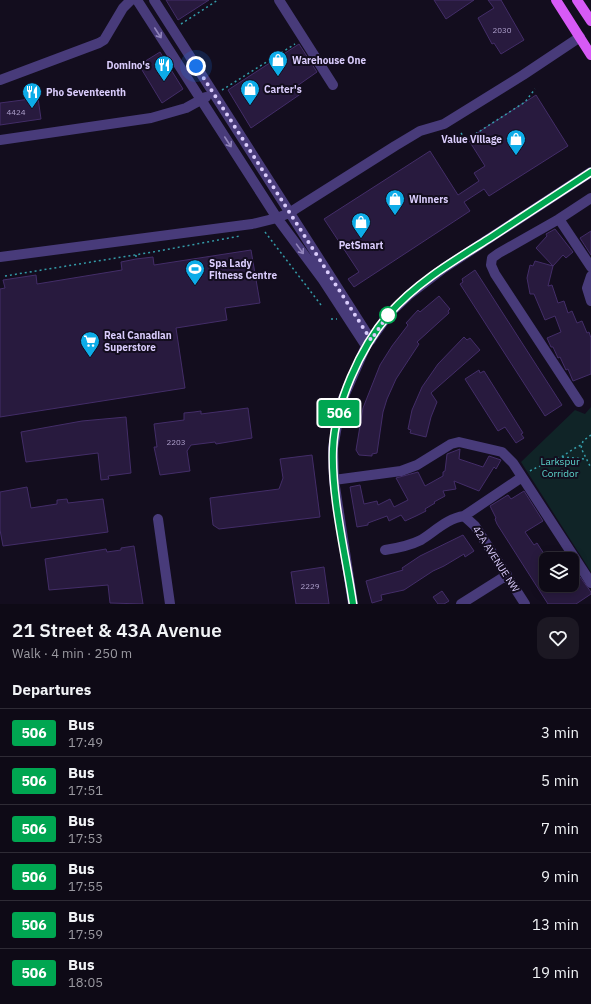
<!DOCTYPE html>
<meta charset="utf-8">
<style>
:root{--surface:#0e0a16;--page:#1c1823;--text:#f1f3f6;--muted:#9b9aa1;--line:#2e2b35}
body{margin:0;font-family:"IBM Plex Sans",sans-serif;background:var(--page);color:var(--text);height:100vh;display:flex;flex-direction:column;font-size:15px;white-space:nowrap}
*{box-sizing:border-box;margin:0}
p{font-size:13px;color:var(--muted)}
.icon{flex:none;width:22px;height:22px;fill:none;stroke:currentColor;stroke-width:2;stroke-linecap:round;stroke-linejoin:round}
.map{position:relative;height:604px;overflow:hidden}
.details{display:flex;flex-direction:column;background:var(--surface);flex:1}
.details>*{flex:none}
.badge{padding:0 8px;border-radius:3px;font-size:14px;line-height:26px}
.tools{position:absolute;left:539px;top:552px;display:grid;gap:8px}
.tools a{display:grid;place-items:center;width:40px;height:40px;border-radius:8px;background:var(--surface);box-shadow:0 2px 10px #0003,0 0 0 1px var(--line);font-size:20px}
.you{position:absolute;width:20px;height:20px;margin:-10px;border:3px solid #fff;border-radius:50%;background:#1a73e8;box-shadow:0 0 0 6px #1a73e833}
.map>.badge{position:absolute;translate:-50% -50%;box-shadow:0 0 0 2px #fff}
h2{padding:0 12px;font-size:15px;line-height:36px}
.round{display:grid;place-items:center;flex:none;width:42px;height:42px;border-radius:12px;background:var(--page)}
.overview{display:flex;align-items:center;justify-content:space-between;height:68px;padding:0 12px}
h1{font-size:19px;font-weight:600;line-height:30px}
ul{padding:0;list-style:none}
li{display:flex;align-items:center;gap:12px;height:48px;padding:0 12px;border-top:1px solid var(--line)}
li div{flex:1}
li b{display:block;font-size:15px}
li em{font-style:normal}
li .badge{min-width:44px;font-weight:700;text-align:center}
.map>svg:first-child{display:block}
.green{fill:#102427}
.building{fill:#281a3e;stroke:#432d68}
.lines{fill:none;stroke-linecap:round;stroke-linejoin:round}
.path{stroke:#349ca9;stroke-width:1.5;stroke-dasharray:2 3;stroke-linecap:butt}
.minor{stroke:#483b7a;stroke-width:10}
.major{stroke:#d75af6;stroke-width:10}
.oneway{stroke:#9184bb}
.line-casing{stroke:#fff;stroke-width:9}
.line{stroke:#00a651;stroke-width:6}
.walk{stroke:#daccfc;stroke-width:4;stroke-dasharray:0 7.2}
.stop-dot{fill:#fff;stroke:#00a651;stroke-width:2}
.labels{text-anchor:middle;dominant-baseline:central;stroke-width:4;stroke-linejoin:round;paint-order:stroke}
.number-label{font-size:8px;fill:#aea0cc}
.poi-label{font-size:10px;font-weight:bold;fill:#daccfc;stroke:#130d1e;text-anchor:start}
.park-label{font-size:10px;fill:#5dd7ce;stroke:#130d1e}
.street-label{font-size:10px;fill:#daccfc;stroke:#130d1e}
</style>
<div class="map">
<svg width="591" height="604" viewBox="0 0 591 604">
<rect width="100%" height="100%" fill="#130d1e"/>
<path class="green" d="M 591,407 L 591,572 L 521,462 L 575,410 L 585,414 Z"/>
<path class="building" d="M 166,0 L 209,0 L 178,20 Z
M 434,0 L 474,0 L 446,19 Z
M 488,0 L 501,0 L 524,40 L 501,54 L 494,43 L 492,44 L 478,18 L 494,8 Z
M 299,44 L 317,72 L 297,86 L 302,93 L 251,128 L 228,90 Z
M 160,52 L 183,89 L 162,103 L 139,65 Z
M 536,95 L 568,146 L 489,196 L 484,189 L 464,202 L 470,211 L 354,287 L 348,279 L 359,272 L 324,219 L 430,151 L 458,195 L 479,181 L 474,173 L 485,166 L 468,139 Z
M 38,98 L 41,119 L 0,125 L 0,103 Z
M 555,229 L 573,252 L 566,258 L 563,255 L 553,266 L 536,248 L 547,236 L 546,234 Z
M 591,231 L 591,255 L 580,238 Z
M 251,250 L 260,303 L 225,308 L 227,320 L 176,328 L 185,388 L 0,417 L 0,289 L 5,288 L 3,280 L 36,275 L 37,284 L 122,270 L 121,262 L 136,259 L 153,257 L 154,265 Z
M 535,261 L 553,266 L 548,286 L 552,285 L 558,303 L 564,301 L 568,313 L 572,311 L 577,323 L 582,321 L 587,333 L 589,332 L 591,338 L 591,374 L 573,381 L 568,369 L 566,370 L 560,357 L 558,358 L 553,347 L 551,347 L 547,338 L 561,332 L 555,316 L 545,320 L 534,294 L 530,294 L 527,278 L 530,265 L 533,266 Z
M 475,270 L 562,405 L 545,416 L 460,284 L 463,282 L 462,279 Z
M 439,296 L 450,309 L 448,311 L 449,313 L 417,342 L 419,344 L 396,379 L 387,399 L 383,412 L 377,453 L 372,454 L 372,456 L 359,455 L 356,450 L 363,408 L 380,365 L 392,346 L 408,325 L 406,323 L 418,310 L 420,312 Z
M 464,337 L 467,340 L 470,338 L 480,350 L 431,393 L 437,402 L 431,417 L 426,437 L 410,433 L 411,430 L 408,429 L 412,410 L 422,387 L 438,364 Z
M 479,370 L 480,373 L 484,371 L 523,433 L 521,434 L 524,438 L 516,443 L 505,427 L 498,431 L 465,379 Z
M 248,408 L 252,438 L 216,444 L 215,442 L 191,445 L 187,451 L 190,471 L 160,475 L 154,447 L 157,447 L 154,424 L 184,420 L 184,413 L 194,412 L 201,411 L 201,414 Z
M 126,417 L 131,473 L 108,476 L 109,479 L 101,480 L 98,453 L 26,462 L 21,432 L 82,421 Z
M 460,449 L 459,459 L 483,467 L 489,456 L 501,460 L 496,469 L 494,467 L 479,491 L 454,481 L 456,489 L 443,491 L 445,496 L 434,502 L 435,503 L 425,509 L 426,511 L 416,516 L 405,521 L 401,515 L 389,521 L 387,516 L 368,523 L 368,525 L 357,527 L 350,487 L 360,485 L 364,504 L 377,501 L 378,505 L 390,499 L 394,507 L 408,500 L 396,478 L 418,472 L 425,486 L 443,476 L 443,472 L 445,471 L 447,454 Z
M 312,455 L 320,517 L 219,529 L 213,525 L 210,498 L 279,489 L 283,478 L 280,459 Z
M 27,487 L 31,508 L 57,504 L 57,500 L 67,499 L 68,503 L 103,499 L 108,532 L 3,546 L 0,530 L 0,492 Z
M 524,491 L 543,521 L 525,532 L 534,545 L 537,543 L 546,557 L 546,585 L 572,585 L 572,566 L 591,592 L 591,594 L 576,604 L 548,604 L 497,524 L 495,519 L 496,518 L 490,506 L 508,495 L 511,499 Z
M 463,535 L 474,551 L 465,557 L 464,554 L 444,566 L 433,571 L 404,590 L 381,595 L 382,600 L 372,603 L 366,581 L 403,570 L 402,568 L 420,556 Z
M 134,546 L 143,604 L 110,603 L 108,585 L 49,590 L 45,559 L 106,549 L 107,552 L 121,550 L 121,548 Z
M 324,567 L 329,604 L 296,604 L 291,572 Z
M 442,591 L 449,601 L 444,604 L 438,604 L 433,597 Z"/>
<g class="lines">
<path class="path" d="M 181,24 L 218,0
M 222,90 L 295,44
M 461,133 L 466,140 L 525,102 L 535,89
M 265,232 L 321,305
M 136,255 L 136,259
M 5,276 L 153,252 L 240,236
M 331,319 L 337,319
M 591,435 L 583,441 L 581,448 L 591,468
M 562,457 L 585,459
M 530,471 C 538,466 545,465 554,461 C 563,457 570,450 581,445"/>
<path class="minor" d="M 137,0 L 277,218 L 323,280 L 366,346
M 154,0 L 371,340
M 279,0 L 333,85
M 0,80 L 99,43 L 104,40 L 123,8 L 131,0
M 0,140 L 151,118 L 186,108 L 206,97
M 559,219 L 591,267
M 0,257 L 252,224 L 277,218 L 289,213 L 395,146 L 420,131 L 444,124 L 523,75 L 580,37
M 591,276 L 587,288 L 591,301
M 579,402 L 495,274 L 491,265 L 492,258 L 499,253 L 559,219 L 591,198
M 334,480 L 401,471 L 417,465 L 451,444 L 459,442 L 502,452 L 513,463 L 591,583
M 464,516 L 475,526 L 525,604
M 158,519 L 170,604
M 385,550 C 398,548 409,546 421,540 C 434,532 448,518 464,516 L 522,477
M 353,604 L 334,480 L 333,448 L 341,403 L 366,346 L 389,314 L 410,294 L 444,268 L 591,172
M 461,604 L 507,575"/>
<path class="major" d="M 556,0 L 591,55
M 577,0 L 591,21"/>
</g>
<defs><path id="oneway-shaft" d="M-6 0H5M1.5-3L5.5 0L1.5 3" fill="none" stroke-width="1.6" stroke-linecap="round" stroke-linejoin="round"/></defs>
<g class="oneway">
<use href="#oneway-shaft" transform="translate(158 33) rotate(57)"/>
<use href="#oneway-shaft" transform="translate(228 142) rotate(57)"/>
<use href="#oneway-shaft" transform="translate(300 249) rotate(54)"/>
</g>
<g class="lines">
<defs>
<path id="line" d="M 353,604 C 346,556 331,496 333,449 C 335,404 360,348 389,314 C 417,282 455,260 490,238 C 524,216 557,194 591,172"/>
</defs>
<use href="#line" class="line-casing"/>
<use href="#line" class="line"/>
<path class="walk" d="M 196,66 L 371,340 L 388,315"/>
</g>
<defs>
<symbol id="shop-pin" viewBox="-11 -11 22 30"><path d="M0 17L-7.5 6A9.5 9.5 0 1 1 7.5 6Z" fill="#0dace8" stroke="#130d1e"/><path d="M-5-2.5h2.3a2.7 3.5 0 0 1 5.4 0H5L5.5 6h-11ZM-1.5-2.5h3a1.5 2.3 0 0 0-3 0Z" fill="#fff"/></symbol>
<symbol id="restaurant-pin" viewBox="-11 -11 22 30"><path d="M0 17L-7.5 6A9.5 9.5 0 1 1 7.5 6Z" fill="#0dace8" stroke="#130d1e"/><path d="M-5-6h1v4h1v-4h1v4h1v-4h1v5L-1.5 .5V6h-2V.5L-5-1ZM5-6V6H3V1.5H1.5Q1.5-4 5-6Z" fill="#fff"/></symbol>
<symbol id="stadium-pin" viewBox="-11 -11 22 30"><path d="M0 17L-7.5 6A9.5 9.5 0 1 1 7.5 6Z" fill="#0dace8" stroke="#130d1e"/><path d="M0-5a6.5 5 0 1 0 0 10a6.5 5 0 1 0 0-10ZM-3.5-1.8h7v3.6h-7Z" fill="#fff"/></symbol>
<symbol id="supermarket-pin" viewBox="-11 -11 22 30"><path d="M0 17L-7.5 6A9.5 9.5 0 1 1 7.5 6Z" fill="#0dace8" stroke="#130d1e"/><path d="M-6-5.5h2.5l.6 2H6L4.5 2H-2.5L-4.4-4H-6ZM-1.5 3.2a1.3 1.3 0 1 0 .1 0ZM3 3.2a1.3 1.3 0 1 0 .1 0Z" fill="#fff"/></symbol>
</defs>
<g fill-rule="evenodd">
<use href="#shop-pin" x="267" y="49" width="22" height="30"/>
<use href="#restaurant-pin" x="153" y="54" width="22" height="30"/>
<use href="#shop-pin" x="239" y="78" width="22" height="30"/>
<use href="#restaurant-pin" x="21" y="81" width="22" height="30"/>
<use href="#shop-pin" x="505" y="128" width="22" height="30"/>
<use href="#shop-pin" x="384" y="188" width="22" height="30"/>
<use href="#shop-pin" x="350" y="211" width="22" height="30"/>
<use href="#stadium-pin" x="184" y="258" width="22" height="30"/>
<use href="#supermarket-pin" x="79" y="330" width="22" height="30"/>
</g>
<circle class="stop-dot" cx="388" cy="315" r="8"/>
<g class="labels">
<g class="number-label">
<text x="502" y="30">2030</text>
<text x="16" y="112">4424</text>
<text x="176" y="442">2203</text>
<text x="310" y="586">2229</text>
</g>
<g class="poi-label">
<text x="292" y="60">Warehouse One</text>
<text x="150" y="65" text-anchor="end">Domino's</text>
<text x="264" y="89">Carter's</text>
<text x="46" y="92">Pho Seventeenth</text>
<text x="502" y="139" text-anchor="end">Value Village</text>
<text x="409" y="199">Winners</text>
<text x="361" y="245" text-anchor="middle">PetSmart</text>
<text x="209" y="263">Spa Lady<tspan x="209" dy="12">Fitness Centre</tspan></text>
<text x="104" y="335">Real Canadian<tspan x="104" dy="12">Superstore</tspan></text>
</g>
<g class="park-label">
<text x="560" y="461">Larkspur<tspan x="560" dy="12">Corridor</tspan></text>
</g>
<g class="street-label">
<text transform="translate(496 559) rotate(57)">42A AVENUE NW</text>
</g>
</g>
</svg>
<div class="tools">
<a><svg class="icon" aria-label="layers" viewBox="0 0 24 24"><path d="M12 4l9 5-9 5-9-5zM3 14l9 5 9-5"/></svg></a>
</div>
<div class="you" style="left:196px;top:66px"></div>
<b class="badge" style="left:339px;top:413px;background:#00a651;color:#fff">506</b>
</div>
<section class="details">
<div class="overview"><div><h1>21 Street &amp; 43A Avenue</h1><p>Walk · 4 min · 250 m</p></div><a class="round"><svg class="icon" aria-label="heart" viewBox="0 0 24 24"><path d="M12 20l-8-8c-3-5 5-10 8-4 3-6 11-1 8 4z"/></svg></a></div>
<h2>Departures</h2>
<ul>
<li><span class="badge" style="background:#00a651;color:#fff">506</span><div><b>Bus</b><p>17:49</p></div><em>3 min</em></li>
<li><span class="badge" style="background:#00a651;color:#fff">506</span><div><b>Bus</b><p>17:51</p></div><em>5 min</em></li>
<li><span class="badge" style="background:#00a651;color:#fff">506</span><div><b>Bus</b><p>17:53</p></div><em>7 min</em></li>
<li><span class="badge" style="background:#00a651;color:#fff">506</span><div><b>Bus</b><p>17:55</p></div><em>9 min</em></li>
<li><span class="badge" style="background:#00a651;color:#fff">506</span><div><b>Bus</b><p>17:59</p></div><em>13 min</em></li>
<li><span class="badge" style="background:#00a651;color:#fff">506</span><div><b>Bus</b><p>18:05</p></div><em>19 min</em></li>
</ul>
</section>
